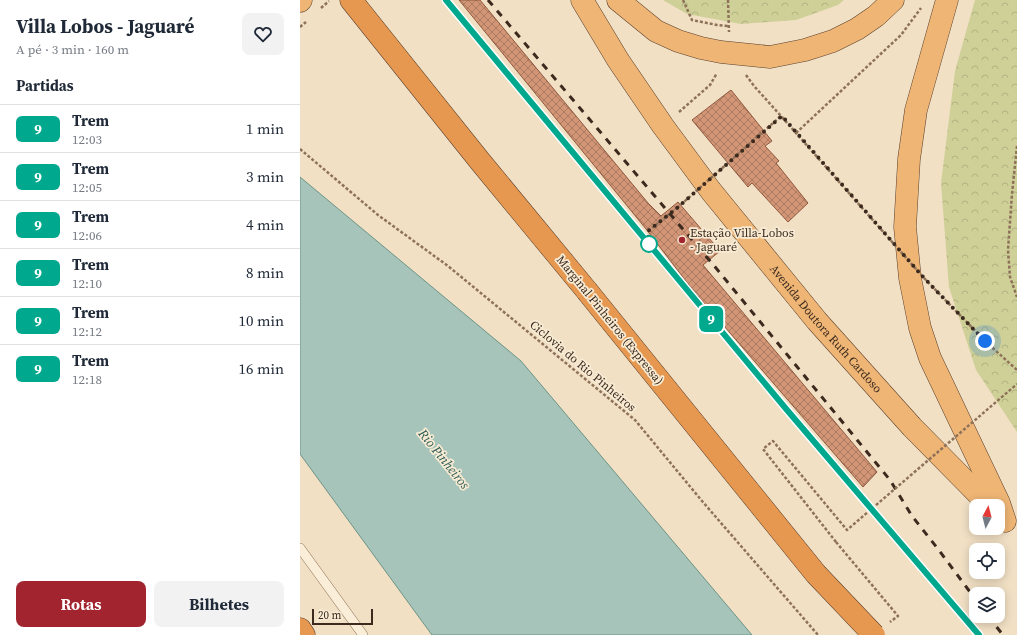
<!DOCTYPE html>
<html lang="pt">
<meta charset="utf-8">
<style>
:root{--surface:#fff;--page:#f2f2f3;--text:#1f2937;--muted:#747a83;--line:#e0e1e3;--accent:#a1242f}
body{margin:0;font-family:"Source Serif 4",serif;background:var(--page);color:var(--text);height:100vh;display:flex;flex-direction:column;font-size:15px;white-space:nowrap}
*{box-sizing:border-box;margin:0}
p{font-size:13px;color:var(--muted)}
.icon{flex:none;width:22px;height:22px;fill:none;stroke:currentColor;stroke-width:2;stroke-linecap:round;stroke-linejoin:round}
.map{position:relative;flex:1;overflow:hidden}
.sheet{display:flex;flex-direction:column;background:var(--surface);width:300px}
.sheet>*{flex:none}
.badge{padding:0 8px;border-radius:6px;font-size:14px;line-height:26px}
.needle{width:26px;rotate:7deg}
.controls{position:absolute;left:669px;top:499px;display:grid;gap:8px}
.controls a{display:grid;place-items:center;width:36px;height:36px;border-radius:8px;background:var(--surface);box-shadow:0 2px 10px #0003;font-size:20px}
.scale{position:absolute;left:12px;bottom:10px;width:61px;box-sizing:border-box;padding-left:4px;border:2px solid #3c2a1e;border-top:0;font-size:11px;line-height:14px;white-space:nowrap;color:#3c2a1e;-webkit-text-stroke:3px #f8ebd4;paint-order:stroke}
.you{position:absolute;width:20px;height:20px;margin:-10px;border:3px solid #fff;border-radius:50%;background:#1a73e8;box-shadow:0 0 0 6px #1a73e833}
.map>.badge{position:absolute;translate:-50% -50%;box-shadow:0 0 0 2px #fff}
h2{padding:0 16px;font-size:15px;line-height:36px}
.round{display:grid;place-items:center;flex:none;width:42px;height:42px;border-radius:8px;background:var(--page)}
.headline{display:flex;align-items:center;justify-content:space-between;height:68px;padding:0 16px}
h1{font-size:19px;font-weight:700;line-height:30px}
.primary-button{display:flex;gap:8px;margin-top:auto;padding:8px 16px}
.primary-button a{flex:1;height:46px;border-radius:8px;background:var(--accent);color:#fff;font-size:16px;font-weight:700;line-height:46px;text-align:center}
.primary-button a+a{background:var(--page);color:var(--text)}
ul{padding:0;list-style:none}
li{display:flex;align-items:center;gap:12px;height:48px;padding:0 16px;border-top:1px solid var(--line)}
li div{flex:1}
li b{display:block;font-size:15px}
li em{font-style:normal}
li .badge{min-width:44px;font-weight:700;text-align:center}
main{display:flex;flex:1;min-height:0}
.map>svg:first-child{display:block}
.forest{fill:url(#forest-crowns)}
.water{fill:#a6c4b9;stroke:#6c9387}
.building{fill:url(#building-cross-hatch);stroke:#8e573d}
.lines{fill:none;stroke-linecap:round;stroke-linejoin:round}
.service-casing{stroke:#8e7159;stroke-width:10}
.trunk-casing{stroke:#5b3f2d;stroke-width:23}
.motorway-casing{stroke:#5b3f2d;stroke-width:23}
.path{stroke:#8e7159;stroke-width:2.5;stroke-dasharray:3 2;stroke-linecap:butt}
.service{stroke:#fbeed8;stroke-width:9}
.trunk{stroke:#eeb575;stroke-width:22}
.motorway{stroke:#e69850;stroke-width:22}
.rail{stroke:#3c2a1e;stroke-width:3;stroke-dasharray:7 7;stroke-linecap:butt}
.motorway-bridge-casing{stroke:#5b3f2d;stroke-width:23;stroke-linecap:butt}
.path-bridge{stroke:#8e7159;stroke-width:2.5;stroke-dasharray:3 2;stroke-linecap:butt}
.motorway-bridge{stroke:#e69850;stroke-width:22}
.line-casing{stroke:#fff;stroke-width:9}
.line{stroke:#00a88e;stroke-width:6}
.walk{stroke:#3c2a1e;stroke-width:4;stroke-dasharray:0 7.2}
.poi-dot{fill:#a1242f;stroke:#f8ebd4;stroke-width:1.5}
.stop-dot{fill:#fff;stroke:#00a88e;stroke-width:2}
.labels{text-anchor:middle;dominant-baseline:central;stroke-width:3.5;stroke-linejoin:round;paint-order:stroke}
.poi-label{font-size:12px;fill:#3c2a1e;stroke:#f8ebd4;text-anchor:start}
.street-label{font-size:12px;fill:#3c2a1e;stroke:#f8ebd4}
.water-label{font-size:13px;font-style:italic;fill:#2c5d56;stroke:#f8ebd4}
</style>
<main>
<section class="sheet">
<div class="headline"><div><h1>Villa Lobos - Jaguaré</h1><p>A pé · 3 min · 160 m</p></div><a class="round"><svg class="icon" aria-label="heart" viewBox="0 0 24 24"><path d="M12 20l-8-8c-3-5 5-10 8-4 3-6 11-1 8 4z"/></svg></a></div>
<h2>Partidas</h2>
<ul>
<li><span class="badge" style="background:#00a88e;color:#fff">9</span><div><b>Trem</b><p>12:03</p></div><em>1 min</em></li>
<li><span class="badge" style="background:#00a88e;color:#fff">9</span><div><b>Trem</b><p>12:05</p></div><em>3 min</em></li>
<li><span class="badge" style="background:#00a88e;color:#fff">9</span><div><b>Trem</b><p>12:06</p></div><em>4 min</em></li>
<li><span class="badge" style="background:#00a88e;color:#fff">9</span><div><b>Trem</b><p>12:10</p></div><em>8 min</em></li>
<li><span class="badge" style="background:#00a88e;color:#fff">9</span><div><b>Trem</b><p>12:12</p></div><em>10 min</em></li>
<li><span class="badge" style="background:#00a88e;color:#fff">9</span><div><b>Trem</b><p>12:18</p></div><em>16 min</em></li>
</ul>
<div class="primary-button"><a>Rotas</a><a>Bilhetes</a></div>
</section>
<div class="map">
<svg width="717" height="635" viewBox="0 0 717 635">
<defs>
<pattern id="forest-crowns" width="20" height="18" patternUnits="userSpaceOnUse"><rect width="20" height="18" fill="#ced097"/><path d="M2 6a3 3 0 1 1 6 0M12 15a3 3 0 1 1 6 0" fill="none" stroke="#b2b382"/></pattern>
<pattern id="building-cross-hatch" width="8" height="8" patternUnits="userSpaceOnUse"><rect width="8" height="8" fill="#d29677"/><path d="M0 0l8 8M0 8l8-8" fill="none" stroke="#ac7b61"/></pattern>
</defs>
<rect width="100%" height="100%" fill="#f1e0c4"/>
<path class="forest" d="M 363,0 L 544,0 L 538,5 L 496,20 L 441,24 L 387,14 Z
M 675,0 L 717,0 L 717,432 L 676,370 L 649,287 L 641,183 L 655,71 Z"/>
<path class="water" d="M 0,177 L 221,361 L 452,635 L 132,635 L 0,454 Z"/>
<path class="building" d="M 159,0 L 180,0 L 348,203 L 361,216 L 378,202 L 420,251 L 403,265 L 577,472 L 563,487 L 392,289 L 346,229 Z
M 431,90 L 472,141 L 465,146 L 479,161 L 476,163 L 508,203 L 488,222 L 452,183 L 448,187 L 392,120 Z"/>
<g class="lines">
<defs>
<path id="service" d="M 0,548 L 63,635"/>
<g id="trunk">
<path id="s1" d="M 282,0 L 318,60 L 363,126 L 411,191 L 517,321 L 612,427 L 690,506"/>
<path d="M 318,0 L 356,31 L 378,41 L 401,48 L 421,52 L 470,57 L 505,50 L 533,41 L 557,29 L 576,16 L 593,0"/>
<path d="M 647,0 L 616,110 L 609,159 L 605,227 L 610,278 L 620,328 L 630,358 L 699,503 L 705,521"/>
<path d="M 0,1 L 1,0"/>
</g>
<path id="motorway" d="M 51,0 L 179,160 L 287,291
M 0,629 L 4,635"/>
</defs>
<use href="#service" class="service-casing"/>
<use href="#trunk" class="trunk-casing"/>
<use href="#motorway" class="motorway-casing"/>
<path class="path" d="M 383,0 L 392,20 L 417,25 L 428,26
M 428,0 L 429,32
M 21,8 L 29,1
M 0,27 L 6,22
M 446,75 L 454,86 L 481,116
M 379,112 L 410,85 L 417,73
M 496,133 L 601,35 L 621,8
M 717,146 L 712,194 L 708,250 L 710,277 L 717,297
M 0,149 L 78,215 L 148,266 L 335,420 L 402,501 L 518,635
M 348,231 L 377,208
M 685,341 L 717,370
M 536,542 L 598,616 L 590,622"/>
<use href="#service" class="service"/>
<use href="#trunk" class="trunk"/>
<use href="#motorway" class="motorway"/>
<path class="rail" d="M 146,0 L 487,410 L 679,635
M 188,0 L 416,268 L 590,480 L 612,516 L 638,549 L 676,600
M 688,616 L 703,635"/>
<defs>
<path id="motorway-bridge" d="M 287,291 L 516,574 L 574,635"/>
</defs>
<use href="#motorway-bridge" class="motorway-bridge-casing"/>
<path class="path-bridge" d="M 377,208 L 481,116 L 624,278 L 685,341
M 536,542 L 463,449 L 473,441 L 547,530 L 717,384"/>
<use href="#motorway-bridge" class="motorway-bridge"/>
</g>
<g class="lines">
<defs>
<path id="line" d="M 146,0 L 487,410 L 679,635"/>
</defs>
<use href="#line" class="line-casing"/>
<use href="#line" class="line"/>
<path class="walk" d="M 349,244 L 348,231 L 377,208 L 482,116 L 624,278 L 685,341"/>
</g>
<circle class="poi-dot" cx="382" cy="240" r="4"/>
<circle class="stop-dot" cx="349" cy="244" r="8"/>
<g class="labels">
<g class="poi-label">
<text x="390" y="233">Estação Villa-Lobos<tspan x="390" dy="14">- Jaguaré</tspan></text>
</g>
<g class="street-label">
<text transform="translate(310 320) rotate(51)">Marginal Pinheiros (Expressa)</text>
<text stroke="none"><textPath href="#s1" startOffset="410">Avenida Doutora Ruth Cardoso</textPath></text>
<text transform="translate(283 366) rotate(40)">Ciclovia do Rio Pinheiros</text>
</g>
<g class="water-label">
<text transform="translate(144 459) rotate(51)">Rio Pinheiros</text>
</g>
</g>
</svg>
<div class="controls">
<a><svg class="needle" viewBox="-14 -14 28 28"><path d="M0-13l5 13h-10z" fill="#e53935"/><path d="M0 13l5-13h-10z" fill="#747a83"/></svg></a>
<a><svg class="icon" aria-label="locate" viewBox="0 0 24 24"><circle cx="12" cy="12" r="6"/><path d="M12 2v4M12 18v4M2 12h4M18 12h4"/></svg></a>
<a><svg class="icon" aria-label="layers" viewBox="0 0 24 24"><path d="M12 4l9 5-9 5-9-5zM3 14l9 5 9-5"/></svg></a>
</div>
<div class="scale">20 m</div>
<div class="you" style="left:685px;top:341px"></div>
<b class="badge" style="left:411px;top:319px;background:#00a88e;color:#fff">9</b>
</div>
</main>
